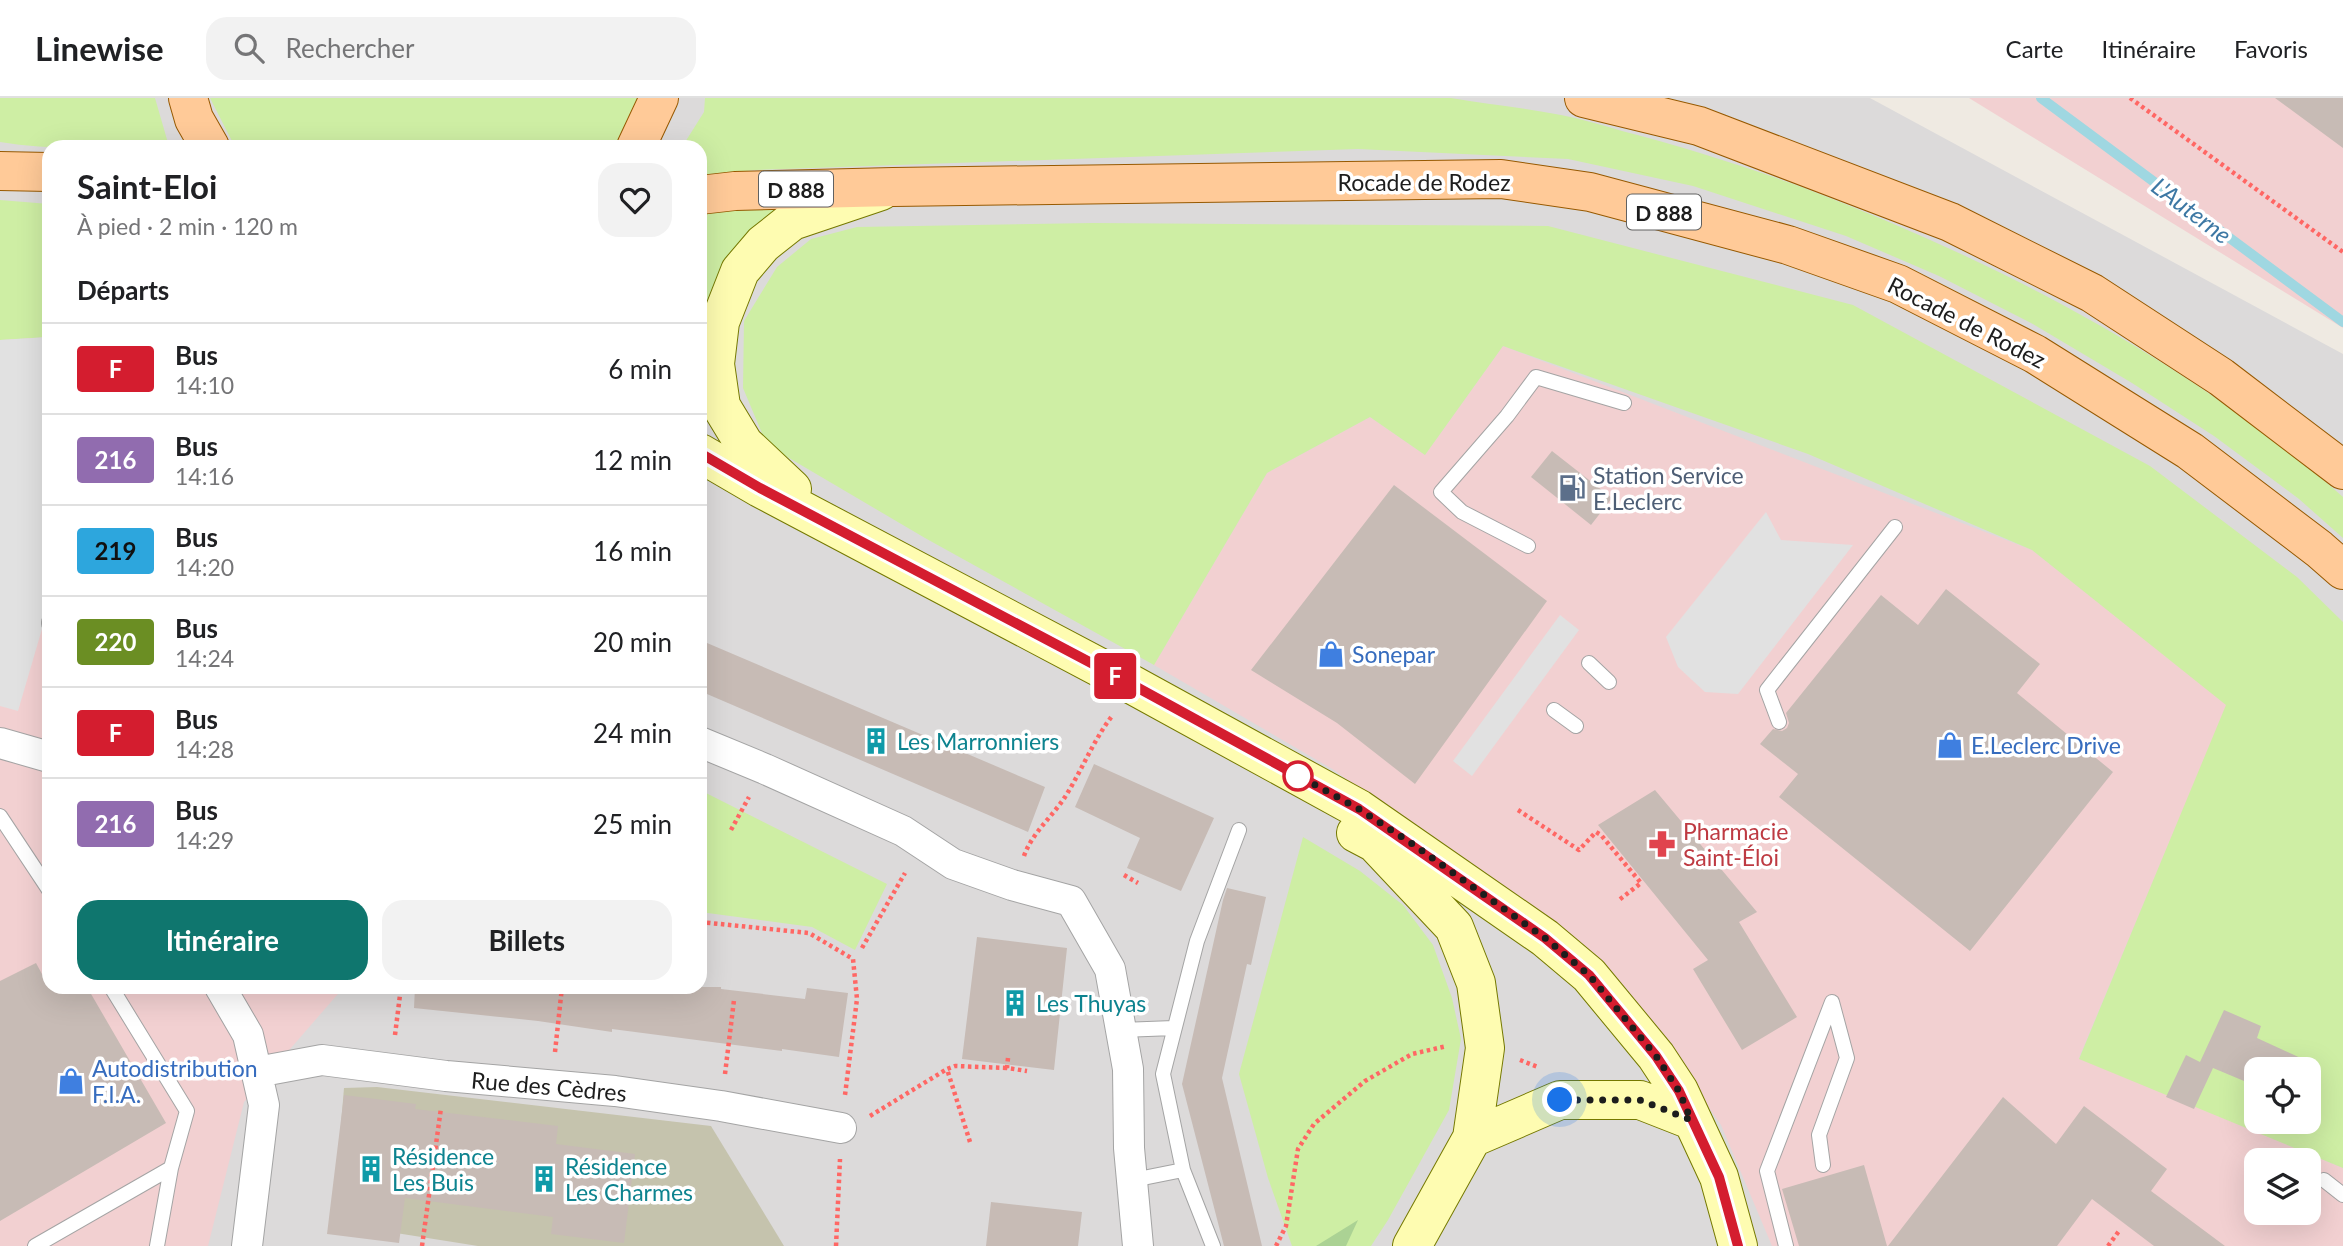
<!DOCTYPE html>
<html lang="fr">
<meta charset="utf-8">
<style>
:root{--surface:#fff;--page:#f2f2f2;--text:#202124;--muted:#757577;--line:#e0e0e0;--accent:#0f766e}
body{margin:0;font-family:Lato,sans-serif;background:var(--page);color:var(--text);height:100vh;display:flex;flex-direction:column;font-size:26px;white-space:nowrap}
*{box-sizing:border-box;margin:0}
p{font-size:23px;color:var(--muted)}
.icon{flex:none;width:38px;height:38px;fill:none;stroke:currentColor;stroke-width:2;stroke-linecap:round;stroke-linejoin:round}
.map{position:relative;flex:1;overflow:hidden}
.panel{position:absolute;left:42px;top:42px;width:665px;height:854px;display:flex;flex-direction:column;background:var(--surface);border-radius:21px;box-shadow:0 7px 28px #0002}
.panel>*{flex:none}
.badge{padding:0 14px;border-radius:5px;font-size:24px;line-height:46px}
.controls{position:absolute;left:2244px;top:959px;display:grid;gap:14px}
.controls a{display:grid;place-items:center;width:77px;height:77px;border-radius:14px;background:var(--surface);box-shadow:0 7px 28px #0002;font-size:35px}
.you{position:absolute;width:35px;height:35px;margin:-18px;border:5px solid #fff;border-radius:50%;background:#1a73e8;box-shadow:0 0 0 10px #1a73e833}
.map>.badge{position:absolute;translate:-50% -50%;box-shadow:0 0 0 4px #fff}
h2{padding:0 35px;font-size:26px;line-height:63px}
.round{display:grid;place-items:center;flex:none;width:74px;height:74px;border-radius:21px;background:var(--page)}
.headline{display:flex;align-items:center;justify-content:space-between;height:119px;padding:0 35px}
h1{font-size:33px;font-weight:700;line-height:52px}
.action{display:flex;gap:14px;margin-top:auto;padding:14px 35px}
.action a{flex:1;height:80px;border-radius:21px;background:var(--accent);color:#fff;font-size:28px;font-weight:700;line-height:80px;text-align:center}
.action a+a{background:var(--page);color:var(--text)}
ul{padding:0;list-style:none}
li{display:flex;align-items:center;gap:21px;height:91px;padding:0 35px;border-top:2px solid var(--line)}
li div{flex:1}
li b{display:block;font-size:26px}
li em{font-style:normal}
li .badge{min-width:77px;font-weight:700;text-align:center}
header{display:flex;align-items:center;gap:42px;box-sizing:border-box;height:98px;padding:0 35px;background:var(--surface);border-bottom:2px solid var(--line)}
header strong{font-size:33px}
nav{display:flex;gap:38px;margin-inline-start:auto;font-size:24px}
.search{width:490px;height:63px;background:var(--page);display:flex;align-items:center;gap:18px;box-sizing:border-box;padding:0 24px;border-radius:21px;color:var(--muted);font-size:26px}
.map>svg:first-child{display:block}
.residential{fill:#dcdada;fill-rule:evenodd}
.commercial{fill:#f2d0d1;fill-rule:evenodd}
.construction{fill:#c5c3ad}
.grass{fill:#ceeea4;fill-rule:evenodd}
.forest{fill:#abd294}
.parking{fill:#e1e1e1}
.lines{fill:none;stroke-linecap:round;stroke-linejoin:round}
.stream{stroke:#9fd7e1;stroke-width:10}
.building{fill:#c7bbb5}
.service-casing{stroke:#a4a4a4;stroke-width:16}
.minor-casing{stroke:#a4a4a4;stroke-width:32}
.secondary-casing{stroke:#757900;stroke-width:40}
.primary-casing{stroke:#975900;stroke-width:40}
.path{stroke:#ff6764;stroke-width:4.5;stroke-dasharray:3.5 3.5;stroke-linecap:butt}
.service{stroke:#fff;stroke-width:14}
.minor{stroke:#fff;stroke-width:30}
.secondary{stroke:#fefcb1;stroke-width:38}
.primary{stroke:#ffca98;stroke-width:38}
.line-casing{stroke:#fff;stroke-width:16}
.line{stroke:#d41d2f;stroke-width:10}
.walk{stroke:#1d1d1d;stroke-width:7;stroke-dasharray:0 12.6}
.stop-dot{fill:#fff;stroke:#d41d2f;stroke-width:3.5}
.labels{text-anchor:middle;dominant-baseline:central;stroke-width:7;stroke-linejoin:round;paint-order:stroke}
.shield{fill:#fff;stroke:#616161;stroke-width:2}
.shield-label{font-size:21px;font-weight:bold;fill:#1d1d1d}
.street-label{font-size:23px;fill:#1d1d1d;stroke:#fff}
.service-label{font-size:23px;fill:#4e5e75;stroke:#fff;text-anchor:start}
.shop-label{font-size:23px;fill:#366cbe;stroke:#fff;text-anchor:start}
.culture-label{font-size:23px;fill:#0d838f;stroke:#fff;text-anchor:start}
.health-label{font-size:23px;fill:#be3a42;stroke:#fff;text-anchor:start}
.water-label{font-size:24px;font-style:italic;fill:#3d78a4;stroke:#fff}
</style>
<header>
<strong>Linewise</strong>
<div class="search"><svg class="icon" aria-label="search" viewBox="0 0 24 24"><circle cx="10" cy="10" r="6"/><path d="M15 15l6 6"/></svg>Rechercher</div>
<nav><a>Carte</a><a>Itinéraire</a><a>Favoris</a></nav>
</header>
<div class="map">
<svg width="2343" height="1148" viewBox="0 0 2343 1148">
<rect width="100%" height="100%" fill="#efeae2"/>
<path class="residential" d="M 0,0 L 1870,0 L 2343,256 L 2343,1148 L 0,1148 ZM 49,49 L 700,49 L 700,889 L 49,889 ZM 2256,971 L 2308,971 L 2308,1024 L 2256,1024 ZM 2256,1062 L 2308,1062 L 2308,1115 L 2256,1115 Z"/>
<path class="commercial" d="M 1969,0 L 2343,0 L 2343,230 Z
M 49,239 L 49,889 L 344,889 L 244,1004 L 208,1148 L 0,1148 L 0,242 Z
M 1503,248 L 2032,452 L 2227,607 L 2079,960 L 2343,1070 L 2343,1148 L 1772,1148 L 1721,1027 L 1626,890 L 1334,672 L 1154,567 L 1267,375 L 1370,319 L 1425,357 ZM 2256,1062 L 2308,1062 L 2308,1115 L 2256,1115 Z"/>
<path class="construction" d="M 377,989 L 711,1028 L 784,1148 L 478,1148 L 333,1125 L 344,990 Z"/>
<path class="grass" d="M 0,0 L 155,0 L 168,45 C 111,50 55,53 0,44 Z
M 210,0 L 639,0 L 616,49 L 235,49 Z
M 705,0 L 1451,0 C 1487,6 1524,10 1561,17 C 1581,21 1602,27 1622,33 C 1684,49 1744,68 1804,90 C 1995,162 2189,263 2343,399 L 2343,440 L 2299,401 L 2214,338 L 2132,285 L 2031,225 L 1939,178 L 1846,138 L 1693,88 L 1568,61 L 1358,51 L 754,72 L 700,79 L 700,49 L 682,49 L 704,14 Z
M 0,102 L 49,106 L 49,239 L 0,242 Z
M 791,102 L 707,208 L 700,206 L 700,115 Z
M 1093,125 L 1548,128 L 1853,207 L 2150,368 L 2297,479 L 2343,524 L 2343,1070 L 2079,961 L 2226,607 L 2032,452 L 1808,356 L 1503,248 L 1425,357 L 1370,319 L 1267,375 L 1154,567 L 925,440 L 767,347 L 743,290 L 744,223 L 777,169 L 811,141 L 857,129 ZM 2256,971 L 2308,971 L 2308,1024 L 2256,1024 Z
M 700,692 L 887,786 L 855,852 L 812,829 L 700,814 Z
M 1303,739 L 1360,773 L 1403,807 L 1433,847 L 1452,900 L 1461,941 L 1449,1012 L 1388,1122 L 1371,1148 L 1292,1148 L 1268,1080 L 1239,976 Z"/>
<path class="forest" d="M 1358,1122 L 1346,1148 L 1316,1148 Z"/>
<path class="parking" d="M 49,239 L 49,507 L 18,613 L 0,608 L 0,242 Z
M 1766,414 L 1781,442 L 1853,447 L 1738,596 L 1705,594 L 1678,569 L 1666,539 Z
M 1560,517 L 1579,532 L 1472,678 L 1453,663 Z"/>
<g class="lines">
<path class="stream" d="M 2041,0 L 2343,224"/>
</g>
<path class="building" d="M 2275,0 L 2343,0 L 2343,50 Z
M 1552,353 L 1612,400 L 1591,427 L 1531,379 Z
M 1394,387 L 1547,503 L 1415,686 L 1337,625 L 1251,572 Z
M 1946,491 L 2040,566 L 2017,595 L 2113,674 L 1970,853 L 1779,699 L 1798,676 L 1760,646 L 1773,631 L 1782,633 L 1787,630 L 1789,625 L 1786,615 L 1881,497 L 1918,527 Z
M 700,542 L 1045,689 L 1028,734 L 700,593 Z
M 1094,666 L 1214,720 L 1181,793 L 1127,770 L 1140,740 L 1075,709 Z
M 1655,692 L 1757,814 L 1739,824 L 1797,919 L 1742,952 L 1693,871 L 1708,862 L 1598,727 Z
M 1227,790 L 1266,799 L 1251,867 L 1247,866 L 1222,980 L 1262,1148 L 1224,1148 L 1182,986 L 1223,802 Z
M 977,839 L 1067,850 L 1054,972 L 962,961 Z
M 36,865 L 49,889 L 87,889 L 166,1025 L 0,1123 L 0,883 Z
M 415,889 L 721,889 L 721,891 L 805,901 L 807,890 L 848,895 L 839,959 L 782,951 L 782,953 L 612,931 L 612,934 L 538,923 L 414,910 Z
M 2224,912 L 2261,928 L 2257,940 L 2318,968 L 2308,989 L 2308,971 L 2256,971 L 2256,988 L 2213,970 L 2194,1011 L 2166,999 L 2186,957 L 2200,964 Z
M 344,997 L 416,1006 L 415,1011 L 558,1028 L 556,1046 L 635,1056 L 624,1145 L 551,1136 L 553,1119 L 405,1100 L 399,1145 L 327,1136 Z
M 2003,999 L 2056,1046 L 2084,1008 L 2167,1071 L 2151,1093 L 2225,1148 L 2154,1148 L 2092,1101 L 2057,1148 L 1888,1148 Z
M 1864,1067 L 1887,1148 L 1799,1148 L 1782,1091 Z
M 991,1104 L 1082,1114 L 1078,1148 L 986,1148 Z"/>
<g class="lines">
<defs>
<path id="service" d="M 1528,448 L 1462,414 L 1441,394 L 1507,318 L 1536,279 L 1624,305
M 49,524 L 49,526
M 1589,565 L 1609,584
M 1554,612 L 1576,628
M 1779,624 L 1767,592 L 1895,429
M 0,718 L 49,792
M 1121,932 L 1174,930
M 1183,1072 L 1163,976 L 1197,843 L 1239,732
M 1133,1082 L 1183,1072 L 1213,1148
M 2324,1082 L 2343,1097
M 35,1148 L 171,1070 L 187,1013 L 111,889
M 157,1148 L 171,1070
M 1786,1148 L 1767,1073 L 1832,904 L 1847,960 L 1819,1037 L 1823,1067"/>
<path id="minor" d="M 700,644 L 765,671 L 903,733 L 953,766 L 1012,787 L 1071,803 L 1110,871 L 1128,971 L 1129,1050 L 1138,1148
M 0,645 L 49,659
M 220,889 L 248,937 L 264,1007 L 247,1148
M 257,974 L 322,962 L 446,978 L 615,993 L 721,1008 L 841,1030"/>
<path id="secondary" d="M 700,355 L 760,390 L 1131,586 L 1359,711 L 1545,840 L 1589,877 L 1656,958 L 1679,993 L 1719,1079 L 1738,1148
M 792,391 L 744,346 L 721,308 L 715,266 L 720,224 L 740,173 L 763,146 L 792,123 L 881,93
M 1356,735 L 1375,745 L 1454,829 L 1476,885 L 1485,950 L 1472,1040 L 1412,1148
M 1472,1040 L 1560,1002 L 1640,1002 L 1691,1022"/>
<path id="primary" d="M 188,0 L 194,21 L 210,49
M 1584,0 L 1699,28 L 1950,124 L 2092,195 L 2221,279 L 2343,372
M 636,49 L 659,0
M 0,73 L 49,74
M 700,97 L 735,93 L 893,89 L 1501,81 L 1590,94 L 1788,147 L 1898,186 L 2035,256 L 2190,353 L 2319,451 L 2343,472"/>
</defs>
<use href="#service" class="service-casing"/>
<use href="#minor" class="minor-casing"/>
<use href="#secondary" class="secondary-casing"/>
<use href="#primary" class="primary-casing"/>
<path class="path" d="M 2130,0 L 2343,154
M 1518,712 L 1579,752 L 1596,734 L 1601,737 L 1641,785 L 1619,802
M 731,732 L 749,699
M 1024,758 C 1032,735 1052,719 1065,699 C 1082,672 1093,643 1112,618
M 1124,777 L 1138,785
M 700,824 L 809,835 L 853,861 L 857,901 L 845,997
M 862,850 L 905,775
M 395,937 L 401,889
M 555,954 L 562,889
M 1008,960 L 1007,970 L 1027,973
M 1520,962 L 1538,969
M 725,976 L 734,902
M 870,1018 L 947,971
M 970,1044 L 947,971 L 955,968 L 1007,970
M 422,1148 L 441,1010
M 836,1148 L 840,1061
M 1276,1148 L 1286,1128 L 1298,1051 L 1314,1026 L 1365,983 L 1412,956 L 1447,948
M 2108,1148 L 2119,1133"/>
<use href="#service" class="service"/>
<use href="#minor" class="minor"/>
<use href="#secondary" class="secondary"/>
<use href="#primary" class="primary"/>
</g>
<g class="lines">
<defs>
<path id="line" d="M 700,355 L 760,390 L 1131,586 L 1359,711 L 1545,840 L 1589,877 L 1656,958 L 1679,993 L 1719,1079 L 1738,1148"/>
</defs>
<use href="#line" class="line-casing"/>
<use href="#line" class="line"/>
<path class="walk" d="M 1298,678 L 1290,673 L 1359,711 L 1411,745 L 1545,840 L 1589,877 L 1656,958 L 1679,993 L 1691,1022 L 1640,1002 L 1560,1002"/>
</g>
<defs>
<symbol id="fuel-bare" viewBox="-9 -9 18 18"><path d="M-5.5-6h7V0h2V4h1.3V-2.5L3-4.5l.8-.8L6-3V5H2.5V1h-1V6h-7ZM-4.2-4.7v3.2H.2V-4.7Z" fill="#5c6f8a" stroke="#fff" stroke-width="2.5" paint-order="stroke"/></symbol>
<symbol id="shop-bare" viewBox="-9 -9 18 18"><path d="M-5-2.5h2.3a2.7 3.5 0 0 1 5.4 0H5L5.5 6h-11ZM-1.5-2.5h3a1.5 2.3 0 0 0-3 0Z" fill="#3f7fe0" stroke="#fff" stroke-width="2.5" paint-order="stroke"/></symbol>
<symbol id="building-bare" viewBox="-9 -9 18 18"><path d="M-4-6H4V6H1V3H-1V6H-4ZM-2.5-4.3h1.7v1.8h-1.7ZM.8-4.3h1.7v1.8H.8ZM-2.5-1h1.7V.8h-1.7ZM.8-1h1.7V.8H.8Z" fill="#0f9aa8" stroke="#fff" stroke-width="2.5" paint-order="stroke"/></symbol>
<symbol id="pharmacy-bare" viewBox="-9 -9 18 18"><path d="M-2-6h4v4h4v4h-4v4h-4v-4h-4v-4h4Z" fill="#e0444e" stroke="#fff" stroke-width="2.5" paint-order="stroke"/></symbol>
</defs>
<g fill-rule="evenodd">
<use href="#fuel-bare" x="1553" y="371" width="38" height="38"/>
<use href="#shop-bare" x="1312" y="537" width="38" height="38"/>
<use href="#building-bare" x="857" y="624" width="38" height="38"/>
<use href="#shop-bare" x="1931" y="628" width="38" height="38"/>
<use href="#pharmacy-bare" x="1643" y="727" width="38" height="38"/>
<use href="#building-bare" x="996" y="886" width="38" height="38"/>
<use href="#shop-bare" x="52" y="964" width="38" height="38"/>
<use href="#building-bare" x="352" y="1052" width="38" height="38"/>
<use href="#building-bare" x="525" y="1062" width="38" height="38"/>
</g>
<circle class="stop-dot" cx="1298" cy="678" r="14"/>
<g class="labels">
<g class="shield">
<rect x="759" y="73.5" width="74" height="35" rx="5"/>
<rect x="1627" y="96.5" width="74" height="35" rx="5"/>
</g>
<g class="shield-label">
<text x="796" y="91">D 888</text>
<text x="1664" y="114">D 888</text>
</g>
<g class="street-label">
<text x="1424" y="84">Rocade de Rodez</text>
<text transform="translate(1967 224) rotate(27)">Rocade de Rodez</text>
<text transform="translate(549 988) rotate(5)">Rue des Cèdres</text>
</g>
<g class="service-label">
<text x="1593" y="377">Station Service<tspan x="1593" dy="26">E.Leclerc</tspan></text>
</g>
<g class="shop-label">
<text x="1352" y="556">Sonepar</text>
<text x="1971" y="647">E.Leclerc Drive</text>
<text x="92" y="970">Autodistribution<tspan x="92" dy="26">F.I.A.</tspan></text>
</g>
<g class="culture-label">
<text x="897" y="643">Les Marronniers</text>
<text x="1036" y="905">Les Thuyas</text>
<text x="392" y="1058">Résidence<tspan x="392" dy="26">Les Buis</tspan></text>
<text x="565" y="1068">Résidence<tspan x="565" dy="26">Les Charmes</tspan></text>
</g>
<g class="health-label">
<text x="1683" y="733">Pharmacie<tspan x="1683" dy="26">Saint-Éloi</tspan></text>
</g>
<g class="water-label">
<text transform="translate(2192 112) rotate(37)">L'Auterne</text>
</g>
</g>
</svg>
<div class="controls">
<a><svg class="icon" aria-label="locate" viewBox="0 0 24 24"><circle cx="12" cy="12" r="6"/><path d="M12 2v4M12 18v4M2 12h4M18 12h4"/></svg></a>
<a><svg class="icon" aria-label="layers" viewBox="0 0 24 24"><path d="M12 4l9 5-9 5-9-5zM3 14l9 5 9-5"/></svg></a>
</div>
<div class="you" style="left:1560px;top:1002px"></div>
<b class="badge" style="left:1115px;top:578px;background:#d41d2f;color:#fff">F</b>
<section class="panel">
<div class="headline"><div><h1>Saint-Eloi</h1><p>À pied · 2 min · 120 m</p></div><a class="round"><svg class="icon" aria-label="heart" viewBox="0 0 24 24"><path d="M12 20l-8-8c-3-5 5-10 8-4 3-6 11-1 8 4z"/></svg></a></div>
<h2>Départs</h2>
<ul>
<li><span class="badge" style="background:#d41d2f;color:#fff">F</span><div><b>Bus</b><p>14:10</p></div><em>6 min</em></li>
<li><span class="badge" style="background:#916caf;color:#fff">216</span><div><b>Bus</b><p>14:16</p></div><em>12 min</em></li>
<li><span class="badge" style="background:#2da6dd;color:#111">219</span><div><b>Bus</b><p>14:20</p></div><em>16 min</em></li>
<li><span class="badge" style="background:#6b8e23;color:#fff">220</span><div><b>Bus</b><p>14:24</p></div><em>20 min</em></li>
<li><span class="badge" style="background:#d41d2f;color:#fff">F</span><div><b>Bus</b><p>14:28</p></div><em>24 min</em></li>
<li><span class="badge" style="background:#916caf;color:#fff">216</span><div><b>Bus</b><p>14:29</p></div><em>25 min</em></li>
</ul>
<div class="action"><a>Itinéraire</a><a>Billets</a></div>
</section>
</div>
